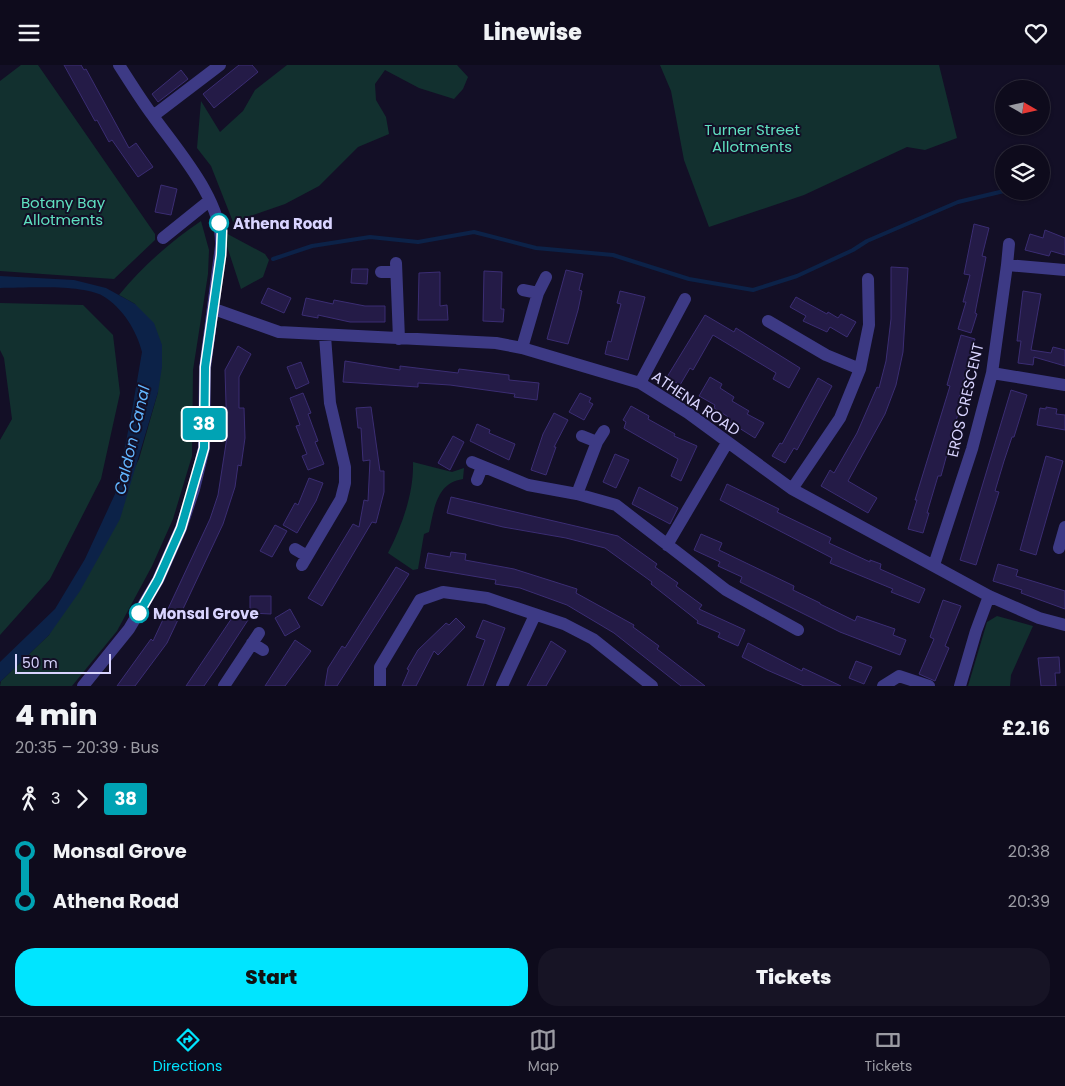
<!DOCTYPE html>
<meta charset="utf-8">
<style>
:root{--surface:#0e0b1c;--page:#171425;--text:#f1f3f6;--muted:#9b9ba3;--line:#2e2b3b;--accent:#00e5ff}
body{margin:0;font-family:Poppins,sans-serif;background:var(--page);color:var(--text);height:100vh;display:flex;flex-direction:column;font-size:19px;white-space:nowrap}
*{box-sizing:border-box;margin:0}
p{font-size:16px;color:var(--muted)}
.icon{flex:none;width:28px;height:28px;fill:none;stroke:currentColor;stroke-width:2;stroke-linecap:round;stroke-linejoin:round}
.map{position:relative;height:621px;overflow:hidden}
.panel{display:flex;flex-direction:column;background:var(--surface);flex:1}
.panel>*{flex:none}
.badge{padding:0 10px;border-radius:4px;font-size:18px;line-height:32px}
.needle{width:32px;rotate:99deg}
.buttons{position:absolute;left:995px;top:15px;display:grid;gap:10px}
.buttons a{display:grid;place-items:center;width:55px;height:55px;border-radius:50%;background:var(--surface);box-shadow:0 1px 4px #0004,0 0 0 1px var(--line);font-size:25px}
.scale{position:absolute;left:15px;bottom:12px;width:96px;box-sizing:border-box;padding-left:5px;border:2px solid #d9d4ff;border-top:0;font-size:14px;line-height:18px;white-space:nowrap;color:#d9d4ff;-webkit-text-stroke:4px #130f26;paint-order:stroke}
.map>.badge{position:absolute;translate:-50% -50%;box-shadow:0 0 0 2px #fff}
.legs{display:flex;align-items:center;gap:8px;height:55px;padding:0 15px;font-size:16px}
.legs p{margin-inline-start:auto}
.overview{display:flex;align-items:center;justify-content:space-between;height:85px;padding:0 15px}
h1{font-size:28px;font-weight:800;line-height:38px}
.button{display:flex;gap:10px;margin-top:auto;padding:10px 15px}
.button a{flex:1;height:58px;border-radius:20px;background:var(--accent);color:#111;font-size:20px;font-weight:800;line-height:58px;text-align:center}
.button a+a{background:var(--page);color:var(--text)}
ul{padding:0 15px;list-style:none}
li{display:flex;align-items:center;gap:18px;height:50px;font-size:19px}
li i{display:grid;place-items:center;width:8px;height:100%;margin:0 6px;background:currentColor}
li i::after{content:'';width:12px;height:12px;margin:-6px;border:4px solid;border-radius:50%;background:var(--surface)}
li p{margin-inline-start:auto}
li:first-child i{background:linear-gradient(#0000 50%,currentColor 0)}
li:last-child i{background:linear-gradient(currentColor 50%,#0000 0)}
header{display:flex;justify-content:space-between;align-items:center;height:65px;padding:0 15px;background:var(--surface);font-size:22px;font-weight:800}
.menu{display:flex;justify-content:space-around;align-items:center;height:70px;border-top:1px solid var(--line);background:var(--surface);font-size:14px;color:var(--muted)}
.menu a{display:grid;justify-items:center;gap:2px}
.menu .current{color:var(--accent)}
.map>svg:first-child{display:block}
.green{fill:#12302f}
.water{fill:#0c2248}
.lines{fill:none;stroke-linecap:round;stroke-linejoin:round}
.stream{stroke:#0c2248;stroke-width:4}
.building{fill:#241b47;stroke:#3b2d73}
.minor{stroke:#3d3a85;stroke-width:12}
.line-1-casing{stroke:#fff;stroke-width:11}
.line-1{stroke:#00a3b4;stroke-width:8}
.stop-1-dot{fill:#fff;stroke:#00a3b4;stroke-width:2.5}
.labels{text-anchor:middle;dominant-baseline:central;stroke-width:4;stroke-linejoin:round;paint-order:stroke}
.park-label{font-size:15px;fill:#5fe0c0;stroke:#130f26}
.stop-label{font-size:15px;font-weight:bold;fill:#d9d4ff;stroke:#130f26;text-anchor:start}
.street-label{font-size:15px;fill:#d9d4ff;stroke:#130f26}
.water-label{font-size:16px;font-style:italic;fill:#62b6ff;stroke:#130f26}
</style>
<header><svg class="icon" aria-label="menu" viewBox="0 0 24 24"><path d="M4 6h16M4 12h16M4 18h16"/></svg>Linewise<svg class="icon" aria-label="heart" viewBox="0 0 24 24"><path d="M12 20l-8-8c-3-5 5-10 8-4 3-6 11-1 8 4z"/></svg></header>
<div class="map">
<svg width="1065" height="621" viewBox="0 0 1065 621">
<rect width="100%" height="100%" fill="#130f26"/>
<path class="green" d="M 21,0 L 38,0 L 155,169 L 155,175 L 114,214 L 0,206 L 0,16 Z
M 287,0 L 457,0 L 468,12 L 463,24 L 454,34 L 419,23 L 385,5 L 375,19 L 376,35 L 386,52 L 389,69 L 358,82 L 319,121 L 285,139 L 233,157 L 211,101 L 197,83 L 201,36 L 220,67 L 243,46 L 255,25 Z
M 660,0 L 939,0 L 957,73 L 925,85 L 907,82 L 804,130 L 709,162 L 684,95 L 671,26 Z
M 201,156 L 209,185 L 208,209 L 193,305 L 192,391 L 173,454 L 152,501 L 117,566 L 72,621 L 0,621 L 1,616 L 49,570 L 139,394 L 158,327 L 135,239 L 119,230 C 143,201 170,177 201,156 Z
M 222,166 L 265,189 L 269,195 L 263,212 L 241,224 Z
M 0,238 L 83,240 L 113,270 L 120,328 L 101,414 L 50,514 L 0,570 L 0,375 L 12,354 L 4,293 L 0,285 Z
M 413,397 L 452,407 L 464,403 L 463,414 C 436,418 434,445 429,467 L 424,469 L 418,504 L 413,505 L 388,488 C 402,461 414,428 413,397 Z
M 997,551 L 1033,561 L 1011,610 L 1010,621 L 968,621 L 987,557 Z"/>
<path class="water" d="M 0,211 L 74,215 L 106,223 L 135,239 L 154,258 L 162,280 L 162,302 L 158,327 L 120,454 L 80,526 L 49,570 L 0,617 L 0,597 L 55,544 L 85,494 L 115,429 L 130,357 L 142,287 C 137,266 122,242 103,231 C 81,219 26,223 0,223 Z"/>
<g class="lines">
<path class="stream" d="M 273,194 L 312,181 L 370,172 L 418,177 L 474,167 L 536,183 L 613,190 L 689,214 L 753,225 L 797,211 L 853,185 L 867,176 L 958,137 L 1004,126"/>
</g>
<path class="building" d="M 64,0 L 81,0 L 84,5 L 86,4 L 129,83 L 136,78 L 153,102 L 138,112 L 112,75 L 109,77 L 97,55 L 95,56 Z
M 239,0 L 252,0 L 258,7 L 214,43 L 203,29 Z
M 181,5 L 188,14 L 158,37 L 152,29 Z
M 161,120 L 177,124 L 171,150 L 155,147 Z
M 974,159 L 989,163 L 982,191 L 986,192 L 975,248 L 977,249 L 971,268 L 958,264 L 966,237 L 963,237 L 970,210 L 964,209 Z
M 1045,165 L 1065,173 L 1065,190 L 1051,186 L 1049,191 L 1025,185 L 1030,169 L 1043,173 Z
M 891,202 L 908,203 L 903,287 L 896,320 L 885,349 L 848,416 L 877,433 L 868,448 L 821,421 L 830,405 L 834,408 L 857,368 L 877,322 L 879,323 L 886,296 L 891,254 Z
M 352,204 L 368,204 L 367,219 L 351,218 Z
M 566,205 L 583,209 L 579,225 L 582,226 L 578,245 L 568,279 L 547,274 Z
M 484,206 L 502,207 L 501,244 L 504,244 L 503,257 L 483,256 Z
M 440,207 L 440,241 L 447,240 L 448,255 L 418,255 L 419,208 Z
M 268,223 L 291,233 L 284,248 L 261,238 Z
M 620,226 L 645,232 L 628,295 L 605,289 L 608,276 L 611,277 L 621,239 L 617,238 Z
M 1023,226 L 1041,229 L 1031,285 L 1051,288 L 1053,282 L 1065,285 L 1065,301 L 1034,292 L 1033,300 L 1018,298 L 1021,276 L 1017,276 Z
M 796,232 L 827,249 L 828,247 L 838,253 L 841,249 L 856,257 L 847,272 L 830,262 L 827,267 L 803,256 L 806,251 L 790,242 Z
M 306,233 L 333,239 L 334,235 L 365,241 L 385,241 L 385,257 L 350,257 L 318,250 L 318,253 L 302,250 Z
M 705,250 L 734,267 L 736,263 L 800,303 L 789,323 L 773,314 L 776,308 L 713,270 L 693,305 L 690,303 L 680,320 L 667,312 Z
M 961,270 L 975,274 L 959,333 L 962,334 L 941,411 L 938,411 L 927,448 L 929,448 L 923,468 L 908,464 L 917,435 L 915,435 L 950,321 L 947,320 Z
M 238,281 L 251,289 L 239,312 L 239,343 L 244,343 L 245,373 L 241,401 L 238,400 L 235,422 L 223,459 L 167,578 L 135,621 L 117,621 L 151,574 L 153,576 L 210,454 L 218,430 L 227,372 L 225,305 Z
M 345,296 L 400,305 L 400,301 L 458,308 L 459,304 L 509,310 L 509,315 L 539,318 L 537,335 L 514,332 L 515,329 L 486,325 L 450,320 L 418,318 L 418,322 L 343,317 Z
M 301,297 L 309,318 L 296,324 L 287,302 Z
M 710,312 L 722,319 L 720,323 L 734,332 L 732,336 L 749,346 L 747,349 L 764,358 L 755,373 L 728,356 L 730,353 L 714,343 L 715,340 L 699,331 Z
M 818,313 L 832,321 L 797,385 L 794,383 L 785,398 L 772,391 L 780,378 L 782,379 Z
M 1011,325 L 1027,330 L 1014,372 L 1012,372 L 1004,396 L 995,426 L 999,427 L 976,500 L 960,495 Z
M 303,328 L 311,348 L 308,349 L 318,376 L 315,377 L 324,399 L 308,405 L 302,391 L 307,389 L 296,361 L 300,360 L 290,333 Z
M 580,328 L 591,333 L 589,337 L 593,339 L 584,355 L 569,347 Z
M 631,341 L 649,351 L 648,354 L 675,369 L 674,371 L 697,381 L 681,416 L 671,411 L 678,394 L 624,363 L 626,357 L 623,355 Z
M 371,342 L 380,406 L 384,406 L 384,427 L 376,458 L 372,457 L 322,541 L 308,533 L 353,459 L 359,462 L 364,435 L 368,436 L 370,395 L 363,396 L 361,363 L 358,363 L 356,343 Z
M 1046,342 L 1057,344 L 1056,349 L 1065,350 L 1065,365 L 1037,360 L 1040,343 L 1046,344 Z
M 554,348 L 568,355 L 554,382 L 556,382 L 546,410 L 531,405 L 543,369 Z
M 477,359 L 490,365 L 489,368 L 515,379 L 509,395 L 470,376 Z
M 453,371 L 464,377 L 450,405 L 438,398 Z
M 615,389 L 629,395 L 616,423 L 603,417 Z
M 1046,391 L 1063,396 L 1036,490 L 1020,485 Z
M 309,413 L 323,418 L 316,436 L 297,468 L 283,460 L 295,438 L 298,440 Z
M 727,419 L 779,444 L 777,447 L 831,473 L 829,478 L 870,497 L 870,495 L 881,499 L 880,504 L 925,524 L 919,538 L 891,527 L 893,524 L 830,498 L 832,493 L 720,435 Z
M 639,422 L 678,443 L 670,459 L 632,439 Z
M 451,432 L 618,471 L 657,499 L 655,502 L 678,518 L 676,521 L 702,540 L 699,544 L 745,565 L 738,581 L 718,572 L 720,568 L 697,558 L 698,556 L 651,519 L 652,517 L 605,483 L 566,473 L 503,462 L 447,448 Z
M 275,460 L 287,466 L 272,492 L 260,486 Z
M 701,469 L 722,478 L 719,485 L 794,521 L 793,525 L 820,538 L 820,539 L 855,556 L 857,551 L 895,564 L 893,570 L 906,575 L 900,590 L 840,567 L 740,517 L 742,512 L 718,501 L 720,497 L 694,485 Z
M 451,487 L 466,489 L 465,495 L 514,504 L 577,524 L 576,528 L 634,560 L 633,562 L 659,581 L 657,584 L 705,621 L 681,621 L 614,568 L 567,540 L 520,523 L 495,519 L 496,515 L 425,503 L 428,488 L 450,492 Z
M 998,499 L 1018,505 L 1016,511 L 1065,526 L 1065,544 L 1021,528 L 1022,525 L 993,516 Z
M 396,502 L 409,509 L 337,621 L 325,621 L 328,603 L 342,581 L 345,583 Z
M 250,531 L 271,531 L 271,549 L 250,548 Z
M 943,535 L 961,541 L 945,581 L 949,583 L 935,616 L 919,609 L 934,574 L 930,572 Z
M 290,544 L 300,562 L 285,571 L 275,553 Z
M 236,547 L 248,555 L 218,601 L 204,621 L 186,621 Z
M 456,553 L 465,562 L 438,590 L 434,586 L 416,621 L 402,621 L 409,605 L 407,604 L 418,585 L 446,558 L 449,560 Z
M 483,555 L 505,563 L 483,621 L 467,621 L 485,575 L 476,572 Z
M 295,575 L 311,586 L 285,621 L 265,621 Z
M 551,576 L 566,586 L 546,621 L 527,621 Z
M 748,578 L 802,606 L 803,603 L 841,621 L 804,621 L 767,605 L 742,592 Z
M 1059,592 L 1060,608 L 1055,608 L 1056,621 L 1041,621 L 1038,593 Z
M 856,596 L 872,602 L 864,619 L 849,613 Z"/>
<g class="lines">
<path class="minor" d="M 153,51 L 220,0
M 163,173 L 209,136
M 396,198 L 399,274
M 1007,200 L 1009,179
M 381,207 L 396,207
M 523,225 L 538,228
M 214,244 L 279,267 L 496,278 L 522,283 L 640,318 L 688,348 L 792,424 L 989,531 L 1039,553 L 1065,560
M 768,256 L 826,290 L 860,304
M 522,283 L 538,228 L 546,212
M 992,308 L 1065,320
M 640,318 L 685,234
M 582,371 L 597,377
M 472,397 L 528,420 L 577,429 L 616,440 L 726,525 L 798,565
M 477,415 L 482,402
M 792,424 L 840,353 L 860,304 L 869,260 L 868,214
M 577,429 L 597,377 L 604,366
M 667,480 L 727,378
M 1059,483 L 1065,462
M 295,484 L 307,491
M 302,500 L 341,434 L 345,418 L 345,402 L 330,338 L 325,271
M 934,500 L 972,384 L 992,308 L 1007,200 L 1065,205
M 252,578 L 263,585
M 83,621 L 129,564 L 158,515 L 181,463 L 194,424 L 204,383 L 205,303 L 221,181 C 223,136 178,86 153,51 C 141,35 130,17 119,0
M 224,621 L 259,568
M 380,621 L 380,602 L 420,535 L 443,527 L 487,533 L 564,559 L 593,574 L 652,621
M 502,621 L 535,550
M 883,621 L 899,611 L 929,621
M 960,621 L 976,566 L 989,531"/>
</g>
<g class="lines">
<defs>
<path id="line-1" d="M 139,548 L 158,515 L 181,463 L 204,383 L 205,302 L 221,190 L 222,166 L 219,158"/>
</defs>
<use href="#line-1" class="line-1-casing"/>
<use href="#line-1" class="line-1"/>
</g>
<g class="stop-1-dot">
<circle cx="219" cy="158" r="9"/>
<circle cx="139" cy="548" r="9"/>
</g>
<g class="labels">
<g class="park-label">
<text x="752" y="64">Turner Street<tspan x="752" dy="17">Allotments</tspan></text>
<text x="63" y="137">Botany Bay<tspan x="63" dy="17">Allotments</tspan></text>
</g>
<g class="stop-label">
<text x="233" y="158">Athena Road</text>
<text x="153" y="548">Monsal Grove</text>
</g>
<g class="street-label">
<text transform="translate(965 335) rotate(-77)">EROS CRESCENT</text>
<text transform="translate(696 338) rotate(34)">ATHENA ROAD</text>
</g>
<g class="water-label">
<text transform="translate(132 375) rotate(-77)">Caldon Canal</text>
</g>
</g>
</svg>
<div class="buttons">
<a><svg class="needle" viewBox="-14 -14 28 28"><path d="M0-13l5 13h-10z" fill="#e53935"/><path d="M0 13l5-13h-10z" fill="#9b9ba3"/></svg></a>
<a><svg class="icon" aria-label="layers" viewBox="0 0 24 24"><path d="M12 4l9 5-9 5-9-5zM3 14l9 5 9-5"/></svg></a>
</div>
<div class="scale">50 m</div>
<b class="badge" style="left:204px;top:359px;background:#00a3b4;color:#fff">38</b>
</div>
<section class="panel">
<div class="overview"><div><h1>4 min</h1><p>20:35 – 20:39 · Bus</p></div><b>£2.16</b></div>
<div class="legs"><svg class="icon" aria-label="walk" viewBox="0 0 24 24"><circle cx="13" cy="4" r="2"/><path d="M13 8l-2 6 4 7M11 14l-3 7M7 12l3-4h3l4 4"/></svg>3<svg class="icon" aria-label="forward" viewBox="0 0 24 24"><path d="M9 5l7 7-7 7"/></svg><b class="badge" style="background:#00a3b4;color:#fff">38</b></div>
<ul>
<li><i style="color:#00a3b4"></i><b>Monsal Grove</b><p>20:38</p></li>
<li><i style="color:#00a3b4"></i><b>Athena Road</b><p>20:39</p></li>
</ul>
<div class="button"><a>Start</a><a>Tickets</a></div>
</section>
<nav class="menu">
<a class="current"><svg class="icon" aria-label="directions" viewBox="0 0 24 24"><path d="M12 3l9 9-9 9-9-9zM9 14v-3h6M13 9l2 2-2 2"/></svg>Directions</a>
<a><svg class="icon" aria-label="map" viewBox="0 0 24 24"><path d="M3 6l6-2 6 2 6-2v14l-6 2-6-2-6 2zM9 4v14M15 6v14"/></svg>Map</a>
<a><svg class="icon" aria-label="tickets" viewBox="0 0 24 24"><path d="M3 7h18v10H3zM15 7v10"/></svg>Tickets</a>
</nav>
